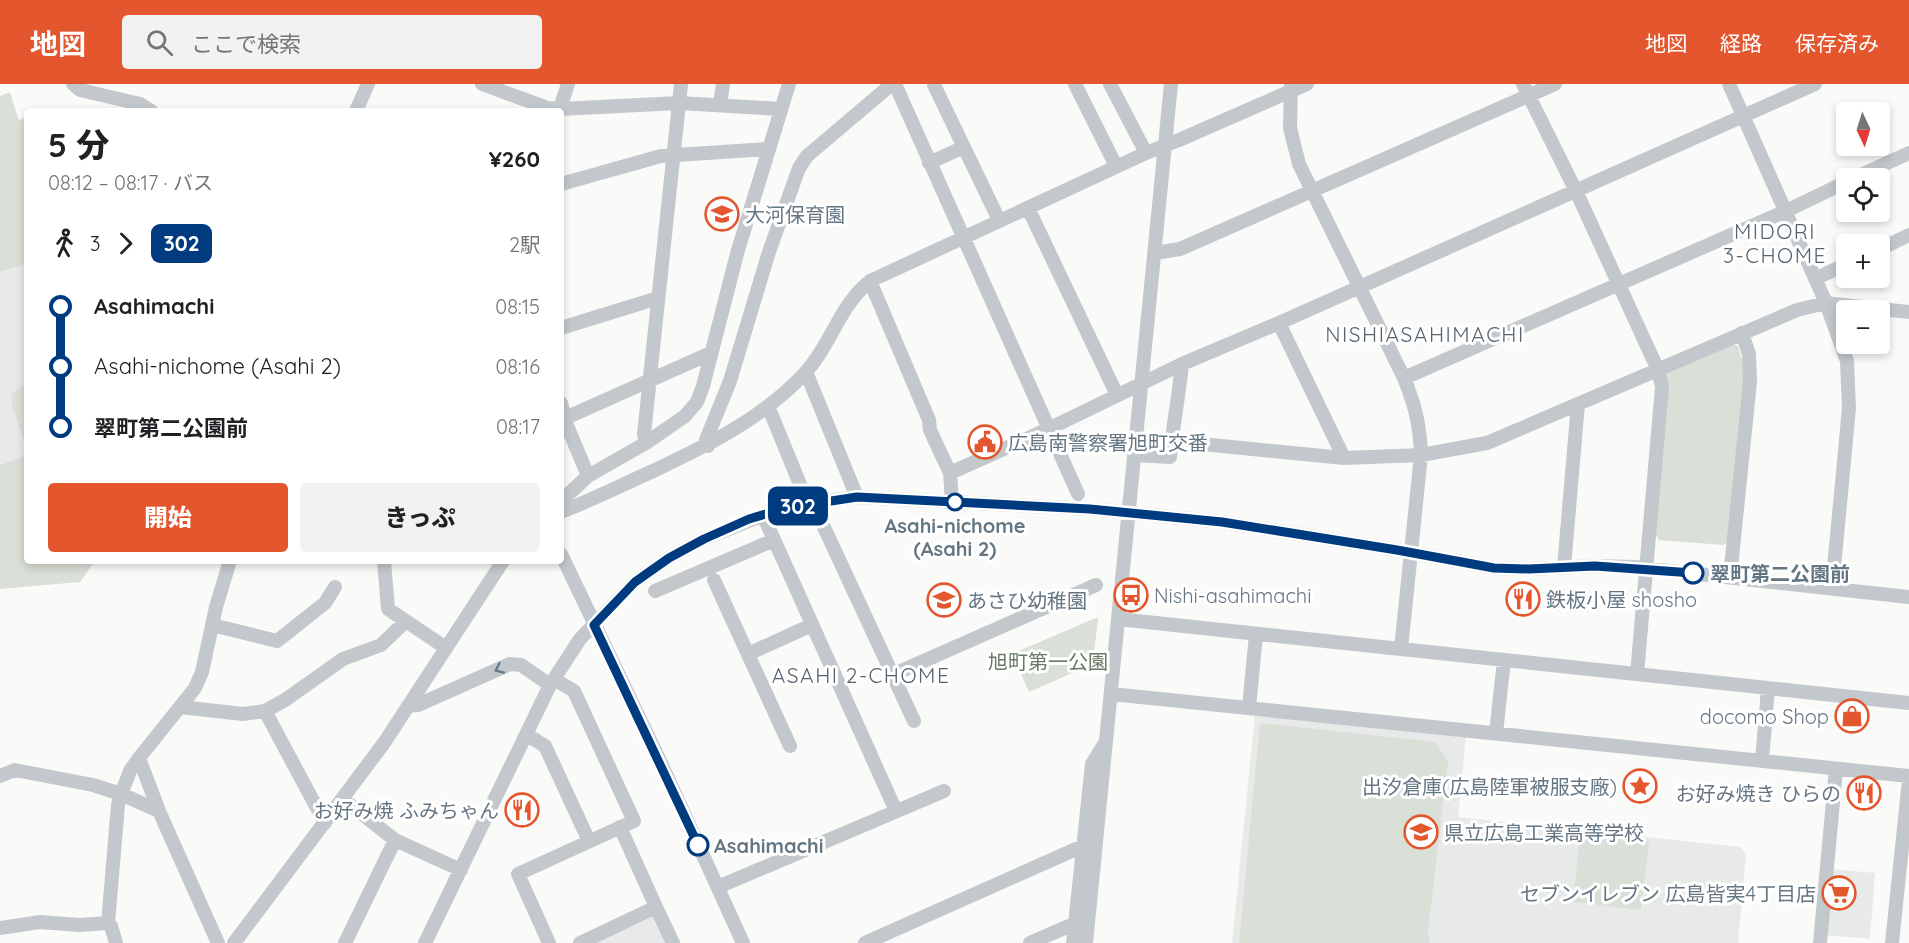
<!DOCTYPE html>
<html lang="ja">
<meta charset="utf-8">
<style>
:root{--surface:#fff;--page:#f2f2f2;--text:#202124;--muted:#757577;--accent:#e4572e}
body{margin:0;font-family:Quicksand,"Noto Sans JP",sans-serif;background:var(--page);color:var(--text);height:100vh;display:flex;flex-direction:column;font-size:22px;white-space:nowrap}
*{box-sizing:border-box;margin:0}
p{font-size:20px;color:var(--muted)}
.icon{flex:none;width:33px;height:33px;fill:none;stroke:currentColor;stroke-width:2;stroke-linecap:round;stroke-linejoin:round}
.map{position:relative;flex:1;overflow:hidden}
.sheet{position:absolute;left:24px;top:24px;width:540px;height:456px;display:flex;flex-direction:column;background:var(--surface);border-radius:6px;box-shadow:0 3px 9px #0003}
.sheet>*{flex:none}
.badge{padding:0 12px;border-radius:9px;font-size:21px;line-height:39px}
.needle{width:39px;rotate:176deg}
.controls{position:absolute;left:1836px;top:18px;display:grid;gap:12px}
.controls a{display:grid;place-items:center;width:54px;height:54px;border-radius:6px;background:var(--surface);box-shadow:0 3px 9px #0003;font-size:30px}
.map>.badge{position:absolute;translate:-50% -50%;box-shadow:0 0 0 3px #fff}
.legs{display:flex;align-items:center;gap:9px;height:66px;padding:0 24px;font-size:20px}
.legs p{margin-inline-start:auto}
.head{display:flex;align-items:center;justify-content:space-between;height:102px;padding:0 24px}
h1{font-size:33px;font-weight:800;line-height:45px}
.cta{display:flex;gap:12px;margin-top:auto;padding:12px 24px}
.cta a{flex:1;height:69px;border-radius:6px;background:var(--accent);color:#fff;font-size:24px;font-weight:800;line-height:69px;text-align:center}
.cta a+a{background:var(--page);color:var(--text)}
ul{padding:0 24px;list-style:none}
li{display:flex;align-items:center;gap:21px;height:60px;font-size:22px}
li i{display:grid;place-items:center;width:9px;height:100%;margin:0 8px;background:currentColor}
li i::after{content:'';width:15px;height:15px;margin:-8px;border:4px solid;border-radius:50%;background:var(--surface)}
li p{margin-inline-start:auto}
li:first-child i{background:linear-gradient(#0000 50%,currentColor 0)}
li:last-child i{background:linear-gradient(currentColor 50%,#0000 0)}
header{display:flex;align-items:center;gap:36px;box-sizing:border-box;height:84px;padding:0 30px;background:var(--accent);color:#fff}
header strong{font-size:28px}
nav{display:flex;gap:33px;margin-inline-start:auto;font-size:21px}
.search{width:420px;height:54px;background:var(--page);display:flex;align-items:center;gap:15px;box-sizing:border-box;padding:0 21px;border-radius:6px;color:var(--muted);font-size:22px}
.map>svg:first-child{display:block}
.built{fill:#e8e9e9}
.green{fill:#dadfd7}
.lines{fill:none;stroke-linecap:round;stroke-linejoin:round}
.minor{stroke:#c3c8cc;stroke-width:14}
.oneway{stroke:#6a7a87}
.line-1-casing{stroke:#fff;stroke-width:14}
.line-1{stroke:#003b80;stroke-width:9}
.stop-1-dot{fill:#fff;stroke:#003b80;stroke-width:3}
.labels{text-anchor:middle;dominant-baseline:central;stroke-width:6;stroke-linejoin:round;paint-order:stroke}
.poi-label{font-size:20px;fill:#657683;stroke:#fff;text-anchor:start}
.stop-label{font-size:20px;font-weight:bold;fill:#657683;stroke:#fff;text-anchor:start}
.park-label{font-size:20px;fill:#687a64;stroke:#fff}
.neighbourhood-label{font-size:21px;letter-spacing:1.5px;fill:#57646e;stroke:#fff}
</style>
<header>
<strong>地図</strong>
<div class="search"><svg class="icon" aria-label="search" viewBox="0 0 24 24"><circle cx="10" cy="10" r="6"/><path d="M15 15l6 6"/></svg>ここで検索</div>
<nav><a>地図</a><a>経路</a><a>保存済み</a></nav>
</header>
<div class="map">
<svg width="1909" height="859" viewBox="0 0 1909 859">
<rect width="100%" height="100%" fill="#fafaf8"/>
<path class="built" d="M 27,180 L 27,298 L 11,310 L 27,371 L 0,381 L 0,188 Z
M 1255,630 L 1466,652 L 1458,733 L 1740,763 L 1746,770 L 1738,859 L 1232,859 Z
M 1831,785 L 1875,789 L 1870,855 L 1826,851 Z
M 654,829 L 668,859 L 590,859 Z"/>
<path class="green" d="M 10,8 L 19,37 L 27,32 L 27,180 L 0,188 L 0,12 Z
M 1733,260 L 1738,262 L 1745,287 L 1728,458 L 1723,461 L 1659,456 L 1655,450 L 1668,312 L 1666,290 L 1668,287 Z
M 27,298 L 27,366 L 13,326 L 11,310 Z
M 27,371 L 27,477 L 95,477 L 80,498 L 0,505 L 0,381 Z
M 1098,533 L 1093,580 L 1029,608 L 1012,570 Z
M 1260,639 L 1435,658 L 1448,677 L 1428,847 L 1430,859 L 1239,859 Z
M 1580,750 L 1649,757 L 1641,826 L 1573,818 Z"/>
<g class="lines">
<path class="minor" d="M 73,0 L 80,6 L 140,20 L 151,27
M 482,0 L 548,24 L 560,25 L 679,19 L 781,25
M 895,0 L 1078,410
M 1075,0 L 1116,82
M 1110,0 L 1146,69
M 1291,0 L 1290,44 L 1299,80 L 1404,294 C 1415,321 1420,341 1421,371 L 1401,565
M 1523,0 L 1576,107 L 1658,286 L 1662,303 L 1637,590
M 1729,0 L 1826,219 L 1847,277 L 1849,324 L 1832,505
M 934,1 L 999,136
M 720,21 L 723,0
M 356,27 L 368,0
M 559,27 L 568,0
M 929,79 L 964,63
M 1854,94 L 1909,69
M 561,100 L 661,72 L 768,65
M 1028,124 L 1117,311
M 1880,165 L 1909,151
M 1155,169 L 1180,165 L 1555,0
M 1815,195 L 1846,180
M 870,197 L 929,336 L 930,346 L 950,389 L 952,418
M 1279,239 L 1344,374
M 561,244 L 658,214
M 806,288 L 857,413
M 1404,294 L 1786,127 L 1846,98
M 561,319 L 566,339 L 588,392
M 768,322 L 808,420
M 561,336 L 711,269
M 1171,357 L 1344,374 L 1421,371 L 1487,359 L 1797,226 L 1826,219 L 1909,228
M 646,359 L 644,350 L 681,0
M 708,362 L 706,356 L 730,297 L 769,168 L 799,84 L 807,72 L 892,0
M 1134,371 L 1170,373 C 1173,341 1179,311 1182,280
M 950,389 L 1042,348 L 1182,280 L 1279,239 L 1815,0
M 561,417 L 588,392 L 646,359 L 685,332 L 697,318 L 703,302 L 738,166 L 789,0
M 819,418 L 823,441 L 914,637
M 561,428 C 592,416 622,401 653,387 C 708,361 762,335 805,289 C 831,261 839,222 870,197 L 1146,69 L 1179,56 L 1307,0
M 763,431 L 896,727
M 561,470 L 661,679 L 743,859
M 384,477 L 388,525 L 446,564
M 1564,483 L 1578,320
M 1730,493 L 1750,298 L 1749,270 L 1742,249
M 714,496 L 790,662
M 655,507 L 774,456
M 1118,535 L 1909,619
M 212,541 L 277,557 L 325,519 L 335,503
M 748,570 L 812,541
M 892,591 L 1096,501
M 1111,610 L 1909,692
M 408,622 L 418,621 L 510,580 L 521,581 L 550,601
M 180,623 L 243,630 L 265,627 L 285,616 L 343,575 L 381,561 L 406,537
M 1249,624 L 1256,550
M 265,627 L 325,739
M 1496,649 L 1504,576
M 527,651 L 545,662 L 589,757
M 139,674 L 159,727 L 218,859
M 1762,677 L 1768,604
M 0,692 L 15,686 L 93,701 L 121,710 L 159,727
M 343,715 L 395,756 L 461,786
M 620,743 L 656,823
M 718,803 L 944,707
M 0,844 L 40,838 L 79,841 L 108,839
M 116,859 L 111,842 L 108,839 L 118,721 L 121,710 L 130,687 L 139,674 L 195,604 L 202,588 L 216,523 L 230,477
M 234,859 L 384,659 L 503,477
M 345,859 L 395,756
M 425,859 L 550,601 L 580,555 L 635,498 L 669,474 L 704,455 L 763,431 L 819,418 L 857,413 L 1090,425 L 1222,438 L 1397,466 L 1494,484 L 1529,485 L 1595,482 L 1634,483 L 1909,513
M 549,859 L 518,790 L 634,737 L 574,607 L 554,595
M 580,859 L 656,823 L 673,859
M 865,859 L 1076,765 L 1082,765
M 1030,859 L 1069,842 L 1074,842
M 1073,859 L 1092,680 L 1105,659
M 1086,859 L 1171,0
M 1820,859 L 1836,685
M 1892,859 L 1909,696"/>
</g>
<defs><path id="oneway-chevron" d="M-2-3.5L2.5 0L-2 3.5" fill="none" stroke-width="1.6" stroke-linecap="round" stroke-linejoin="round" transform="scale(1.5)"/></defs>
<use class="oneway" href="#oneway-chevron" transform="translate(499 585) rotate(156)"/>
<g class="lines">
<defs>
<path id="line-1" d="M 698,761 L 594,541 L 635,498 L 669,474 L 704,455 L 749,435 L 786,424 L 857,413 L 1090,425 L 1222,438 L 1397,466 L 1494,484 L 1529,485 L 1595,482 L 1693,489"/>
</defs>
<use href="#line-1" class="line-1-casing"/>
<use href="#line-1" class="line-1"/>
</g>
<defs>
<symbol id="school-ring" viewBox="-11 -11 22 22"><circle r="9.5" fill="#fff" stroke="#e4572e" stroke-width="1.5"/><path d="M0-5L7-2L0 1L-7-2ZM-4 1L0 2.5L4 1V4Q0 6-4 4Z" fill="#e4572e"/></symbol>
<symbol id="civic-ring" viewBox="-11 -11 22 22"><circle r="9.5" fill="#fff" stroke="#e4572e" stroke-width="1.5"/><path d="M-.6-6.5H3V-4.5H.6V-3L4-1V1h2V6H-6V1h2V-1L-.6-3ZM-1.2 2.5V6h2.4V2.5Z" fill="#e4572e"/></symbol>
<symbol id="bus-ring" viewBox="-11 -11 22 22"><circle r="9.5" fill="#fff" stroke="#e4572e" stroke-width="1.5"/><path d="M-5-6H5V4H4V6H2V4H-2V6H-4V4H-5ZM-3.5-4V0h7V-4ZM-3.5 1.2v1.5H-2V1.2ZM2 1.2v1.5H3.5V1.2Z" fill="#e4572e"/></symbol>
<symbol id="restaurant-ring" viewBox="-11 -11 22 22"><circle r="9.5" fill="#fff" stroke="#e4572e" stroke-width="1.5"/><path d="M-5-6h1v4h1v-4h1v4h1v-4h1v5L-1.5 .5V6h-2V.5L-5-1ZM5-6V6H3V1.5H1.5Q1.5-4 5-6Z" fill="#e4572e"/></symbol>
<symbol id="shop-ring" viewBox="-11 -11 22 22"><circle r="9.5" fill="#fff" stroke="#e4572e" stroke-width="1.5"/><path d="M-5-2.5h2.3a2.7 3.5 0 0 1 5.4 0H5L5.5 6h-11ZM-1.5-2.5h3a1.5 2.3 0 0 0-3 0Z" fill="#e4572e"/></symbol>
<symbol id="sight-ring" viewBox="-11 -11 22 22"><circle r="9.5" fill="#fff" stroke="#e4572e" stroke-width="1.5"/><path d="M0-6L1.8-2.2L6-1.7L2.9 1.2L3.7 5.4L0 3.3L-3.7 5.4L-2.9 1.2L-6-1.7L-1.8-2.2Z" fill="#e4572e"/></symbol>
<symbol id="supermarket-ring" viewBox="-11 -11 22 22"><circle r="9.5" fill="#fff" stroke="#e4572e" stroke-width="1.5"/><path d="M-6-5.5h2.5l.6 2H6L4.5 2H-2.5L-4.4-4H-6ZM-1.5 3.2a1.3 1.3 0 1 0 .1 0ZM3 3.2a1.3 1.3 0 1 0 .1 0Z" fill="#e4572e"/></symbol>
</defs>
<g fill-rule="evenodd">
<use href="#school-ring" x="703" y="111" width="38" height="38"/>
<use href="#civic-ring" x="966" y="339" width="38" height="38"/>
<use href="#bus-ring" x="1112" y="492" width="38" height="38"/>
<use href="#restaurant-ring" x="1504" y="496" width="38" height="38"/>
<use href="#school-ring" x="925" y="497" width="38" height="38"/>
<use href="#shop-ring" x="1833" y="613" width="38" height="38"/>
<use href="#sight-ring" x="1621" y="683" width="38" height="38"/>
<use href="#restaurant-ring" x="1845" y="690" width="38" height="38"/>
<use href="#restaurant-ring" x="503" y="707" width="38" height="38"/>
<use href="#school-ring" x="1402" y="729" width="38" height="38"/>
<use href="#supermarket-ring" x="1820" y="790" width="38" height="38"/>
</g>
<g class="stop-1-dot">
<circle cx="955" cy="418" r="8"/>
<circle cx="1693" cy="489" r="10"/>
<circle cx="698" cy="761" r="10"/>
</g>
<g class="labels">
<g class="poi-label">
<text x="745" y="130">大河保育園</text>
<text x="1008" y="358">広島南警察署旭町交番</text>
<text x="1154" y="511">Nishi-asahimachi</text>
<text x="1546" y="515">鉄板小屋 shosho</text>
<text x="967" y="516">あさひ幼稚園</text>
<text x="1829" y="632" text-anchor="end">docomo Shop</text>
<text x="1617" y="702" text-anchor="end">出汐倉庫(広島陸軍被服支廠)</text>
<text x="1841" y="709" text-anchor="end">お好み焼き ひらの</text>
<text x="499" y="726" text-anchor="end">お好み焼 ふみちゃん</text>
<text x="1444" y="748">県立広島工業高等学校</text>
<text x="1816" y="809" text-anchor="end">セブンイレブン 広島皆実4丁目店</text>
</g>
<g class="stop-label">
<text x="955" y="441" text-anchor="middle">Asahi-nichome<tspan x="955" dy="23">(Asahi 2)</tspan></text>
<text x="1710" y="489">翠町第二公園前</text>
<text x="714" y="761">Asahimachi</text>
</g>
<g class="park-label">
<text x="1048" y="577">旭町第一公園</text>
</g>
<g class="neighbourhood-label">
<text x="1775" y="147">MIDORI<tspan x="1775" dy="24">3-CHOME</tspan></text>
<text x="1425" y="250">NISHIASAHIMACHI</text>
<text x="861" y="591">ASAHI 2-CHOME</text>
</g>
</g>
</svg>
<div class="controls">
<a><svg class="needle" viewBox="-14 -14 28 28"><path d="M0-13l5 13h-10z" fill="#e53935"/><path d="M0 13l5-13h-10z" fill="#757577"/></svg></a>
<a><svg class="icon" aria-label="locate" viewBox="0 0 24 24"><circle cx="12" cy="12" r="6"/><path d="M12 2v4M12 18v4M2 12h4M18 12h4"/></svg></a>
<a>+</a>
<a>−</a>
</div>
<b class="badge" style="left:798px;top:422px;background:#003b80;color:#fff">302</b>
<section class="sheet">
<div class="head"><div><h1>5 分</h1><p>08:12 – 08:17 · バス</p></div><b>¥260</b></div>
<div class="legs"><svg class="icon" aria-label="walk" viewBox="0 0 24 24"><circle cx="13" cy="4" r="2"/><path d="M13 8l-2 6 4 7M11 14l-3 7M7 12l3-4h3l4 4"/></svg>3<svg class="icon" aria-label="forward" viewBox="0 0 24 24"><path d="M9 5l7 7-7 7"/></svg><b class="badge" style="background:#003b80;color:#fff">302</b><p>2駅</p></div>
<ul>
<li><i style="color:#003b80"></i><b>Asahimachi</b><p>08:15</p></li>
<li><i style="color:#003b80"></i><span>Asahi-nichome (Asahi 2)</span><p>08:16</p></li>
<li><i style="color:#003b80"></i><b>翠町第二公園前</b><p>08:17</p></li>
</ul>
<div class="cta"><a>開始</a><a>きっぷ</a></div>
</section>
</div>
